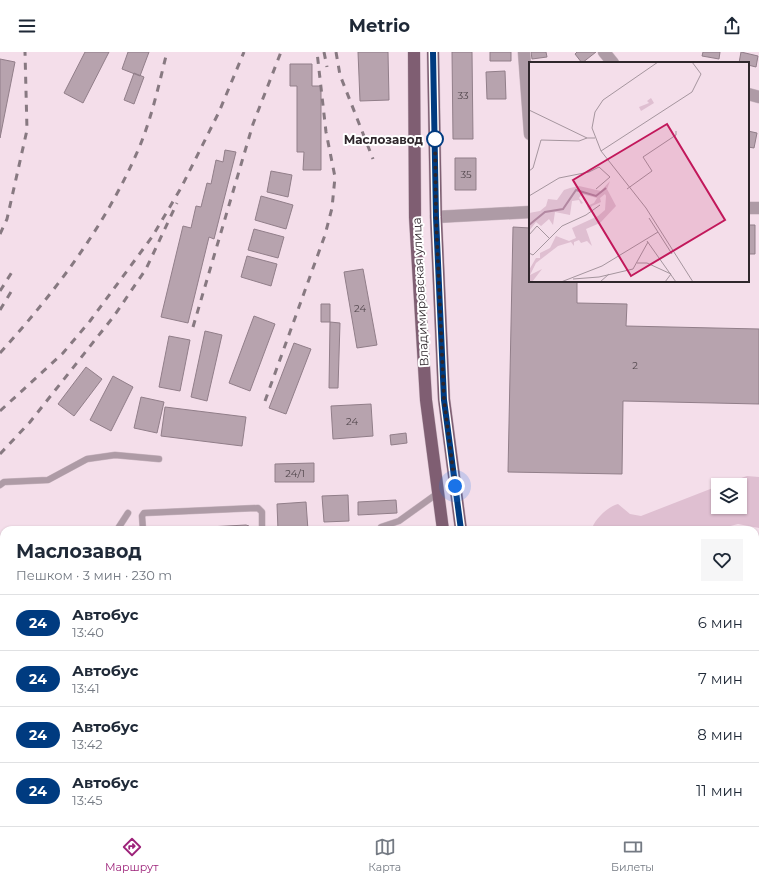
<!DOCTYPE html>
<html lang="ru">
<meta charset="utf-8">
<style>
:root{--surface:#fff;--page:#f6f6f7;--text:#1f2937;--muted:#747a83;--line:#e0e1e3;--accent:#9d237a}
body{margin:0;font-family:Montserrat,sans-serif;background:var(--page);color:var(--text);height:100vh;display:flex;flex-direction:column;font-size:15px;white-space:nowrap}
*{box-sizing:border-box;margin:0}
p{font-size:13px;color:var(--muted)}
.icon{flex:none;width:22px;height:22px;fill:none;stroke:currentColor;stroke-width:2;stroke-linecap:round;stroke-linejoin:round}
.map{position:relative;flex:1;overflow:hidden}
.drawer{position:absolute;left:0px;top:474px;width:759px;height:300px;display:flex;flex-direction:column;background:var(--surface);border-radius:12px 12px 0 0;box-shadow:0 1px 3px #0004}
.drawer>*{flex:none}
.badge{padding:0 8px;border-radius:13px;font-size:14px;line-height:26px}
.tools{position:absolute;left:711px;top:426px;display:grid;gap:8px}
.tools a{display:grid;place-items:center;width:36px;height:36px;border-radius:0px;background:var(--surface);box-shadow:0 1px 3px #0004;font-size:20px}
.you{position:absolute;width:20px;height:20px;margin:-10px;border:3px solid #fff;border-radius:50%;background:#1a73e8;box-shadow:0 0 0 6px #1a73e833}
.map>.badge{position:absolute;translate:-50% -50%;box-shadow:0 0 0 2px #fff}
.round{display:grid;place-items:center;flex:none;width:42px;height:42px;border-radius:0px;background:var(--page)}
.summary{display:flex;align-items:center;justify-content:space-between;height:68px;padding:0 16px}
h1{font-size:19px;font-weight:700;line-height:30px}
ul{padding:0;list-style:none}
li{display:flex;align-items:center;gap:12px;height:56px;padding:0 16px;border-top:1px solid var(--line)}
li div{flex:1}
li b{display:block;font-size:15px}
li em{font-style:normal}
li .badge{min-width:44px;font-weight:700;text-align:center}
header{display:flex;justify-content:space-between;align-items:center;height:52px;padding:0 16px;background:var(--surface);font-size:18px;font-weight:700}
.tab-bar{display:flex;justify-content:space-around;align-items:center;height:56px;border-top:1px solid var(--line);background:var(--surface);font-size:11px;color:var(--muted)}
.tab-bar a{display:grid;justify-items:center;gap:2px}
.tab-bar .current{color:var(--accent)}
.map>svg:first-child{display:block}
.green{fill:#dfbfd1}
.lines{fill:none;stroke-linecap:round;stroke-linejoin:round}
.stream{stroke:#b288a1;stroke-width:3}
.building{fill:#b7a3ae;stroke:#917e89}
.lane-casing{stroke:#cdb9c4;stroke-width:7}
.street-casing{stroke:#cdb9c4;stroke-width:13}
.primary-casing{stroke:#cdb9c4;stroke-width:13}
.lane{stroke:#ae9ba6;stroke-width:6}
.street{stroke:#ae9ba6;stroke-width:12}
.primary{stroke:#7f5e72;stroke-width:12}
.rail{stroke:#877981;stroke-width:3;stroke-dasharray:7 7;stroke-linecap:butt}
.line-casing{stroke:#fff;stroke-width:9}
.line{stroke:#003b80;stroke-width:6}
.walk{stroke:#2f272c;stroke-width:4;stroke-dasharray:0 7.2}
.stop-dot{fill:#fff;stroke:#003b80;stroke-width:2}
.labels{text-anchor:middle;dominant-baseline:central;stroke-width:4;stroke-linejoin:round;paint-order:stroke}
.number-label{font-size:10px;fill:#51464c}
.stop-label{font-size:12px;font-weight:bold;fill:#2f272c;stroke:#fff;text-anchor:end}
.street-label{font-size:12px;fill:#2f272c;stroke:#fff}
.inset-river{fill:none;stroke:#b288a1;stroke-width:2}
.inset-road{fill:none;stroke:#a5959e;stroke-width:1}
.view{fill:#c2185b;fill-opacity:0.15;stroke:#c2185b;stroke-width:2}
.inset-edge{fill:none;stroke:#2f272c;stroke-width:2}
</style>
<header><svg class="icon" aria-label="menu" viewBox="0 0 24 24"><path d="M4 6h16M4 12h16M4 18h16"/></svg>Metrio<svg class="icon" aria-label="share" viewBox="0 0 24 24"><path d="M12 15V3M7 8l5-5 5 5M5 13v7h14v-7"/></svg></header>
<div class="map">
<svg width="759" height="774" viewBox="0 0 759 774">
<rect width="100%" height="100%" fill="#f4deea"/>
<path class="green" d="M 747,424 L 759,425 L 759,476 L 738,472 L 715,478 L 592,478 C 592,469 610,453 618,452 L 630,462 L 641,464 L 718,434 L 718,455 L 740,455 L 740,433 L 721,433 Z
M 759,537 L 759,571 L 755,570 L 755,544 Z
M 755,663 L 759,663 L 759,727 L 755,727 Z"/>
<g class="lines">
<path class="stream" d="M 755,694 L 759,696"/>
</g>
<path class="building" d="M 85,0 L 109,0 L 83,51 L 64,41 Z
M 128,0 L 149,0 L 140,24 L 122,17 Z
M 358,0 L 388,0 L 389,48 L 360,49 Z
M 452,0 L 472,0 L 473,87 L 453,87 Z
M 490,0 L 511,0 L 511,9 L 490,9 Z
M 531,0 L 546,0 L 547,5 L 532,7 Z
M 577,0 L 596,0 L 582,11 L 575,2 Z
M 703,0 L 720,0 L 719,7 L 702,4 Z
M 741,0 L 758,4 L 756,15 L 748,13 L 748,11 L 739,11 Z
M 0,7 L 15,10 L 0,86 Z
M 290,12 L 312,12 L 312,34 L 321,34 L 321,118 L 303,118 L 304,100 L 297,100 L 297,34 L 290,34 Z
M 505,19 L 506,47 L 487,47 L 486,20 Z
M 134,21 L 144,25 L 134,52 L 124,48 Z
M 748,79 L 757,81 L 754,96 L 748,95 Z
M 225,98 L 236,100 L 214,187 L 209,185 L 188,271 L 161,265 L 183,174 L 191,176 L 196,154 L 201,155 L 207,131 L 211,132 L 216,108 L 223,110 Z
M 455,106 L 476,106 L 476,138 L 455,138 Z
M 271,119 L 292,123 L 288,145 L 267,140 Z
M 261,144 L 293,153 L 286,177 L 255,168 Z
M 748,173 L 755,173 L 755,202 L 748,202 Z
M 513,175 L 530,176 L 530,229 L 577,229 L 577,251 L 627,252 L 626,274 L 759,277 L 759,352 L 623,349 L 622,422 L 508,420 Z
M 254,177 L 284,185 L 278,206 L 248,198 Z
M 247,204 L 277,212 L 271,234 L 241,225 Z
M 363,217 L 377,293 L 357,296 L 344,220 Z
M 321,252 L 330,252 L 330,270 L 321,270 Z
M 254,264 L 275,272 L 250,339 L 229,331 Z
M 330,270 L 340,271 L 338,336 L 329,336 Z
M 205,279 L 222,283 L 207,349 L 191,345 Z
M 169,284 L 190,288 L 180,339 L 159,335 Z
M 294,291 L 311,297 L 286,362 L 269,356 Z
M 86,315 L 102,327 L 74,364 L 58,352 Z
M 113,324 L 133,335 L 111,379 L 90,368 Z
M 141,345 L 164,350 L 157,381 L 134,376 Z
M 371,352 L 373,384 L 333,387 L 331,354 Z
M 165,355 L 246,365 L 242,394 L 161,384 Z
M 406,381 L 407,391 L 391,393 L 390,383 Z
M 314,411 L 314,430 L 275,430 L 275,412 Z
M 348,443 L 349,469 L 324,470 L 322,444 Z
M 396,448 L 397,461 L 358,463 L 358,450 Z
M 306,450 L 308,478 L 278,478 L 277,452 Z
M 246,473 L 249,474 L 249,478 L 152,478 Z
M 0,696 L 4,696 L 4,744 L 0,745 Z
M 6,770 L 25,770 L 25,774 L 6,774 Z
M 73,770 L 92,770 L 92,774 L 73,774 Z
M 136,770 L 156,770 L 156,774 L 136,774 Z
M 223,770 L 243,770 L 243,774 L 223,774 Z
M 276,770 L 301,770 L 301,774 L 276,774 Z
M 390,770 L 413,770 L 413,774 L 390,774 Z"/>
<g class="lines">
<defs>
<path id="lane" d="M 0,433 L 4,430 L 48,428 L 87,407 L 115,403 L 159,407
M 381,475 L 399,469 L 438,441
M 117,478 L 128,461
M 143,478 L 142,464 L 144,461 L 258,456 L 262,460 L 262,478
M 0,562 L 4,561
M 57,770 L 57,774
M 115,770 L 115,774
M 163,770 L 163,774
M 254,770 L 254,774
M 309,770 L 309,774
M 424,770 L 424,774
M 209,774 L 209,770
M 327,774 L 368,772
M 368,774 L 368,772 L 379,772 L 379,770"/>
<path id="street" d="M 524,0 L 530,82
M 604,0 L 613,11
M 748,42 L 759,45
M 748,156 L 759,156
M 436,165 L 530,160
M 755,524 L 759,524
M 0,676 L 4,676
M 651,770 L 661,774"/>
<path id="primary" d="M 414,0 L 415,165 L 426,348 L 443,478
M 433,0 L 436,165 L 444,347 L 461,478
M 482,770 L 483,774
M 500,770 L 500,774"/>
</defs>
<use href="#lane" class="lane-casing"/>
<use href="#street" class="street-casing"/>
<use href="#primary" class="primary-casing"/>
<use href="#lane" class="lane"/>
<use href="#street" class="street"/>
<use href="#primary" class="primary"/>
<path class="rail" d="M 324,0 L 327,15
M 336,0 L 340,23 L 373,107
M 0,182 L 7,167 L 27,78 L 25,0
M 0,239 L 12,220
M 0,258 L 14,235
M 193,275 L 253,72 L 281,0
M 0,301 C 56,239 106,173 139,96 C 152,65 159,32 167,0
M 265,349 L 325,183 L 332,156 L 335,125 L 326,80 L 317,0
M 0,359 L 63,301 L 90,269 L 152,185 L 181,136 L 219,60 L 244,0
M 0,402 L 30,370 L 114,264 L 146,217 L 177,151"/>
</g>
<g class="lines">
<defs>
<path id="line" d="M 433,0 L 436,165 L 444,348 L 461,478"/>
</defs>
<use href="#line" class="line-casing"/>
<use href="#line" class="line"/>
<path class="walk" d="M 435,87 L 436,165 L 444,348 L 455,434"/>
</g>
<circle class="stop-dot" cx="435" cy="87" r="8"/>
<g class="labels">
<g class="number-label">
<text x="463" y="43">33</text>
<text x="466" y="122">35</text>
<text x="360" y="256">24</text>
<text x="635" y="313">2</text>
<text x="352" y="369">24</text>
<text x="295" y="421">24/1</text>
</g>
<g class="stop-label">
<text x="423" y="87">Маслозавод</text>
</g>
<g class="street-label">
<text transform="translate(420 240) rotate(-93)">Владимировская улица</text>
</g>
</g>
<g transform="translate(529 10)">
<rect width="220" height="220" fill="#f4deea"/>
<path d="M 122,36 L 125,41 L 112,49 L 110,45 L 120,41 L 118,39 ZM 81,119 L 78,127 L 87,144 L 71,161 L 57,167 L 63,184 L 58,179 L 52,181 L 50,178 L 45,180 L 45,184 L 42,180 L 29,184 L 7,201 L 1,213 L 13,207 L 3,220 L 0,220 L 0,208 L 7,196 L 11,196 L 11,191 L 21,186 L 27,174 L 40,179 L 47,176 L 43,166 L 69,154 L 76,148 L 77,134 L 76,132 L 71,136 L 72,140 L 63,144 L 60,149 L 58,144 L 65,141 L 68,136 L 53,132 L 50,136 L 54,141 L 52,142 L 50,138 L 43,139 L 41,153 L 26,150 L 24,163 L 20,157 L 12,164 L 7,160 L 0,169 L 0,151 L 11,149 L 17,144 L 19,137 L 28,138 L 35,128 L 41,126 L 50,124 L 72,129 Z" fill="#dfbfd1"/>
<path class="inset-river" d="M 0,163 L 16,150 L 34,147 L 47,128 L 67,134 L 77,126"/>
<path class="inset-road" d="M 129,0 L 74,38 L 66,50 L 63,66 L 72,89 L 117,146 L 164,220M 0,48 L 58,76 L 66,76M 72,89 L 163,30 L 172,12 L 163,0M 0,109 L 4,106 L 12,78 L 50,79 L 58,76M 98,127 L 123,109 L 114,95 L 147,73 L 147,69M 0,134 L 30,116 L 60,110 L 70,105 L 81,115 L 67,127M 120,156 L 143,192M 0,173 L 8,164 L 21,177M 118,179 L 147,220M 0,191 L 4,193 L 33,164 L 57,153 L 71,143M 108,201 L 118,201 L 142,212 L 136,220M 44,217 L 70,215 L 104,207 L 119,180M 32,220 L 73,204 L 129,170M 71,220 L 80,212"/>
<path class="view" d="M 138,62 L 196,158 L 102,214 L 44,118 Z"/>
<rect width="220" height="220" class="inset-edge"/>
</g>
</svg>
<div class="tools">
<a><svg class="icon" aria-label="layers" viewBox="0 0 24 24"><path d="M12 4l9 5-9 5-9-5zM3 14l9 5 9-5"/></svg></a>
</div>
<div class="you" style="left:455px;top:434px"></div>
<section class="drawer">
<div class="summary"><div><h1>Маслозавод</h1><p>Пешком · 3 мин · 230 m</p></div><a class="round"><svg class="icon" aria-label="heart" viewBox="0 0 24 24"><path d="M12 20l-8-8c-3-5 5-10 8-4 3-6 11-1 8 4z"/></svg></a></div>
<ul>
<li><span class="badge" style="background:#003b80;color:#fff">24</span><div><b>Автобус</b><p>13:40</p></div><em>6 мин</em></li>
<li><span class="badge" style="background:#003b80;color:#fff">24</span><div><b>Автобус</b><p>13:41</p></div><em>7 мин</em></li>
<li><span class="badge" style="background:#003b80;color:#fff">24</span><div><b>Автобус</b><p>13:42</p></div><em>8 мин</em></li>
<li><span class="badge" style="background:#003b80;color:#fff">24</span><div><b>Автобус</b><p>13:45</p></div><em>11 мин</em></li>
</ul>
</section>
</div>
<nav class="tab-bar">
<a class="current"><svg class="icon" aria-label="directions" viewBox="0 0 24 24"><path d="M12 3l9 9-9 9-9-9zM9 14v-3h6M13 9l2 2-2 2"/></svg>Маршрут</a>
<a><svg class="icon" aria-label="map" viewBox="0 0 24 24"><path d="M3 6l6-2 6 2 6-2v14l-6 2-6-2-6 2zM9 4v14M15 6v14"/></svg>Карта</a>
<a><svg class="icon" aria-label="tickets" viewBox="0 0 24 24"><path d="M3 7h18v10H3zM15 7v10"/></svg>Билеты</a>
</nav>
